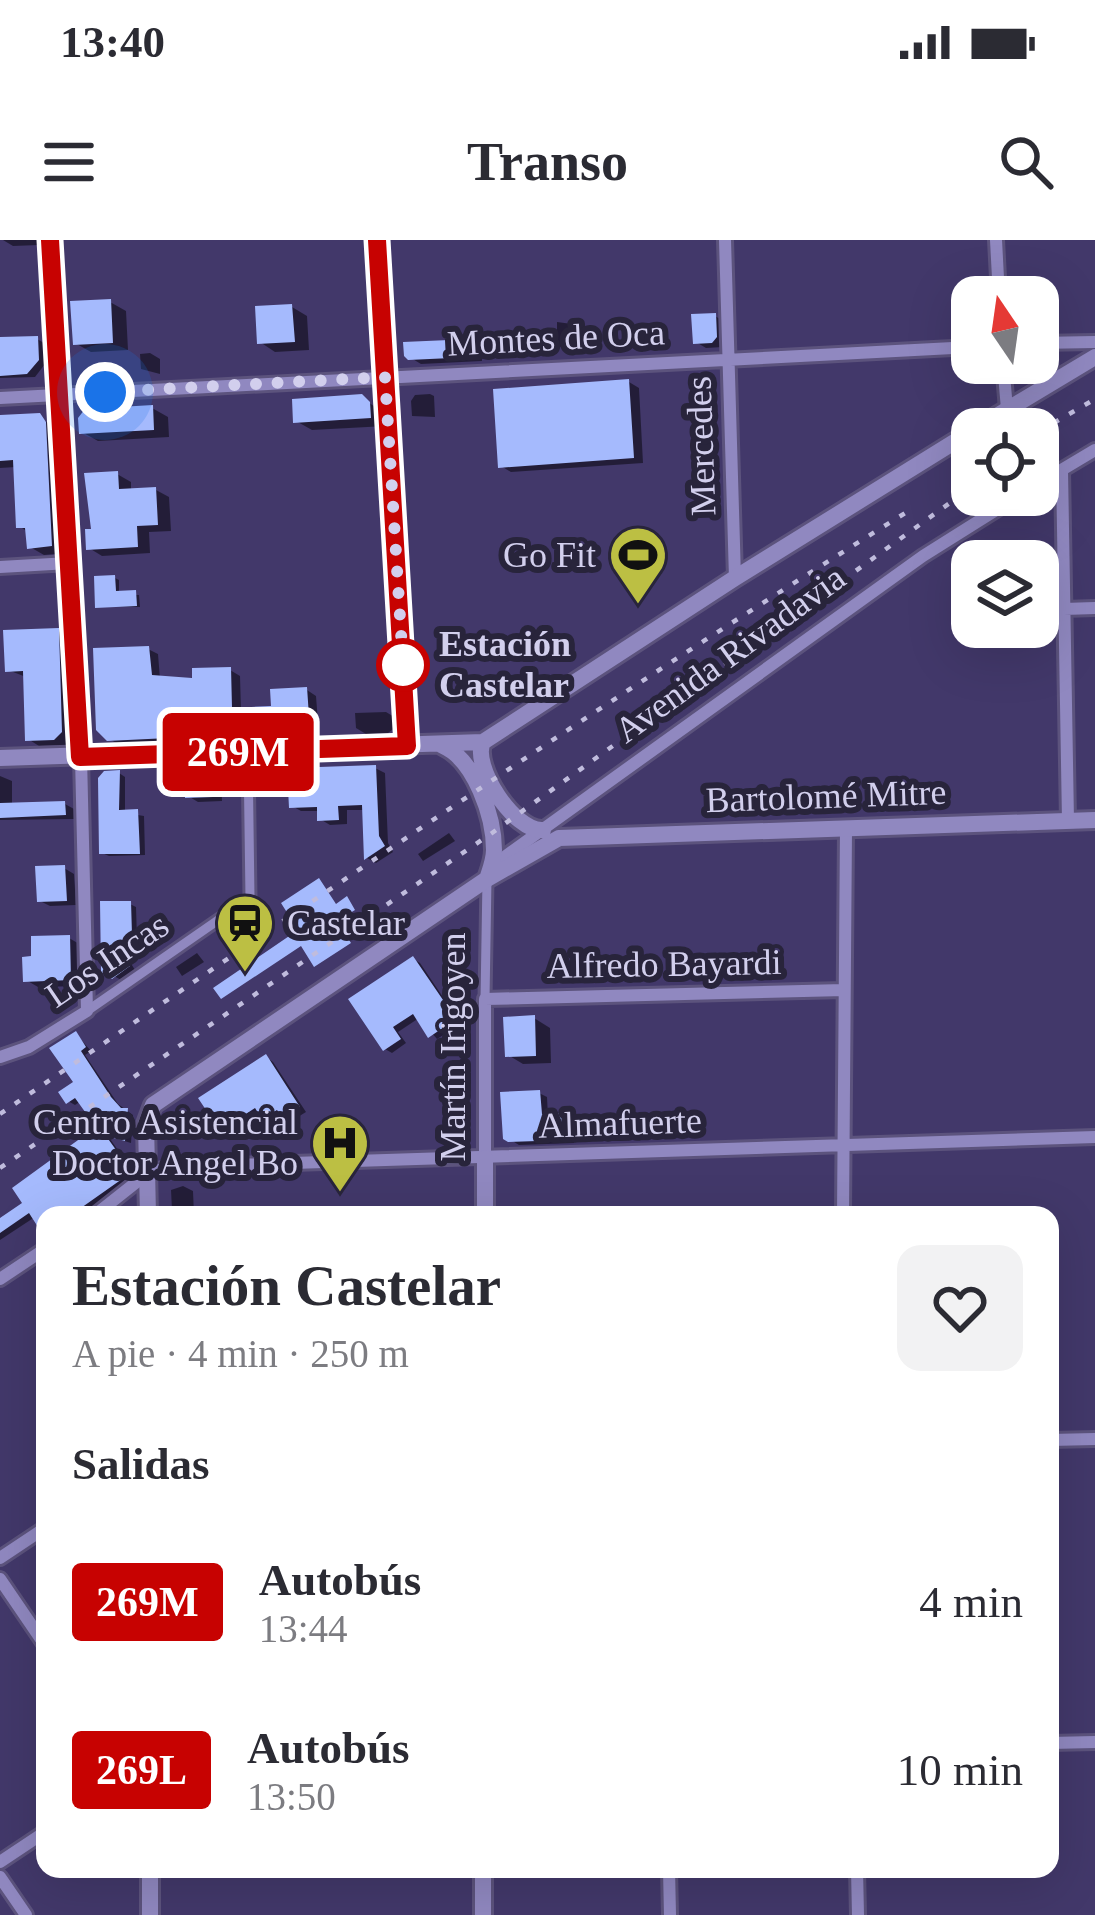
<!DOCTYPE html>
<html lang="es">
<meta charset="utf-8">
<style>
:root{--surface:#fff;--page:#f2f2f3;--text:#2b2b33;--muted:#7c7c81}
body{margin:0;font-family:Georgia,serif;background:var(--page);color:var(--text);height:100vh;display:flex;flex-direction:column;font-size:45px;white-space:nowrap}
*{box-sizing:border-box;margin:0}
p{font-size:39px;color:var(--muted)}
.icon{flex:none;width:66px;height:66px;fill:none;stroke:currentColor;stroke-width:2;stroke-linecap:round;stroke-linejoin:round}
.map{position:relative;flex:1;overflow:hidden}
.drawer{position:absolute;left:36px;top:966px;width:1023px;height:672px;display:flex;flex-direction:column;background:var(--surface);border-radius:24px;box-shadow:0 12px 48px #0002}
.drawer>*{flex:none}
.badge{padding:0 24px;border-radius:9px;font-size:42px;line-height:78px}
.needle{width:78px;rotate:347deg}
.buttons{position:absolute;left:951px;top:36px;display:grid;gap:24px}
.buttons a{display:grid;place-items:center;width:108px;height:108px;border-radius:24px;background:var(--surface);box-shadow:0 12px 48px #0002;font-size:60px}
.you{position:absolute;width:60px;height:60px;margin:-30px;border:9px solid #fff;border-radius:50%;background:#1a73e8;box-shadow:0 0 0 18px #1a73e833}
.map>.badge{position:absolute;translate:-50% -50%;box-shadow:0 0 0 6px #fff}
h2{padding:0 36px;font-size:45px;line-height:108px}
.round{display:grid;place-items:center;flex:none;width:126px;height:126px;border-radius:24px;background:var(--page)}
.head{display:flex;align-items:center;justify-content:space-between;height:204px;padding:0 36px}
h1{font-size:57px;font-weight:800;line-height:90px}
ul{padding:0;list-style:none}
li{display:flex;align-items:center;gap:36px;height:168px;padding:0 36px}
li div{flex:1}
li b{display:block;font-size:45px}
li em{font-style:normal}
li .badge{min-width:132px;font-weight:700;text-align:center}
.status{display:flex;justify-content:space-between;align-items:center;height:84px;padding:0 60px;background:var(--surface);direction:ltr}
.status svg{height:33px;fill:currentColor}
header{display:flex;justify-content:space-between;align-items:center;height:156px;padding:0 36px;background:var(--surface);font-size:54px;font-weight:800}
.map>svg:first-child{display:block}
.shadow{fill:#0007}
.building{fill:#a5bafd}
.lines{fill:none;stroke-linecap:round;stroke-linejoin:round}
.pedestrian-casing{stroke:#5c537d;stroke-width:15}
.minor-casing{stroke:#5c537d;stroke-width:18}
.tertiary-casing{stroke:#5c537d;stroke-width:22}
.pedestrian{stroke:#9088c0;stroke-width:9}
.minor{stroke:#9088c0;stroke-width:12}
.tertiary{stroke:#9088c0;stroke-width:16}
.rail{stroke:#c0bcdd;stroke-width:4.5;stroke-dasharray:6 12;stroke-linecap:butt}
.line-casing{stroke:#fff;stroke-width:27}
.line{stroke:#c70201;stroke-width:18}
.walk{stroke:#d2cfed;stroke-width:12;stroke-dasharray:0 21.6}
.stop-dot{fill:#fff;stroke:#c70201;stroke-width:6}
.labels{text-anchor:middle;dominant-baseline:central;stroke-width:12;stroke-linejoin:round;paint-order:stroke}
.street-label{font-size:36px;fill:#d2cfed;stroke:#28243b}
.poi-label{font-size:36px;fill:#d2cfed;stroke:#28243b;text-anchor:end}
.stop-label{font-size:36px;font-weight:bold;fill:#d2cfed;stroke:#28243b;text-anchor:start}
</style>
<div class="status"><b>13:40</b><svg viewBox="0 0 49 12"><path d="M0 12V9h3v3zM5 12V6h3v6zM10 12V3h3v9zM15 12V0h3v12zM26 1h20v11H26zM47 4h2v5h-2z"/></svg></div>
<header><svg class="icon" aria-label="menu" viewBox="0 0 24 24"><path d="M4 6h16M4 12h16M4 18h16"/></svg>Transo<svg class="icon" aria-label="search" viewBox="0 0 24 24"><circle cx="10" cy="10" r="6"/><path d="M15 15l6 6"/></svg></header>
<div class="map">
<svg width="1095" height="1675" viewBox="0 0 1095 1675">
<rect width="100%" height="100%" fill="#42386a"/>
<path class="shadow" d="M 3,0 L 38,0 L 39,5 L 13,6 Z
M 110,62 L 126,71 L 128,110 L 91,112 L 75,103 Z
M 292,67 L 307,76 L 309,110 L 275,112 L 260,102 Z
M 715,76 L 725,82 L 723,107 L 706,108 L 696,102 Z
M 557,82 L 572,84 L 573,109 L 557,106 Z
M 37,99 L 44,103 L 45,124 L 35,137 L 0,138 L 0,100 Z
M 471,102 L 481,108 L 482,121 L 421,124 L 411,118 Z
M 150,113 L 160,119 L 160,134 L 141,129 L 140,114 Z
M 629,142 L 639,148 L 643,223 L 511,232 L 501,226 Z
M 430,154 L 434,156 L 435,177 L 412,176 L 411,161 L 415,155 Z
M 361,157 L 385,174 L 386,186 L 312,190 L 296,181 Z
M 152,168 L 168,177 L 169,197 L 98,201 L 82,192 Z
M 39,176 L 59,192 L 66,313 L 44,315 L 30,307 L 28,292 L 19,286 L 16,227 L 0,228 L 0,178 Z
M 117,234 L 131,242 L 131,251 L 156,250 L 169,257 L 171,291 L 149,292 L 150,313 L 102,316 L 89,308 Z
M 115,338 L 119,340 L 119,354 L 139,355 L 140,367 L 98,366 Z
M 58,391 L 70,397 L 72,499 L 67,505 L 39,506 L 28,499 L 26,437 L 8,430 Z
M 148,409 L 158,414 L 160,439 L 195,441 L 230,430 L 240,436 L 241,471 L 274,469 L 307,450 L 316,456 L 319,495 L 120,505 L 109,499 Z
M 386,472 L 396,478 L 397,486 L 388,493 L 366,494 L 356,488 L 355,473 Z
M 375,528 L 385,533 L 388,603 L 393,612 L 376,623 L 367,618 L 366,570 L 347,570 L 347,584 L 330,585 L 320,579 L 320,571 L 301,571 L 292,566 L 291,552 L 274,552 L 264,547 Z
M 211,531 L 221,537 L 222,561 L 198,562 L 188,556 Z
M 119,533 L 125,537 L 125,573 L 144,576 L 145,615 L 109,616 L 102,613 Z
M 0,536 L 12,541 L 12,566 L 65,564 L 74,569 L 74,579 L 0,580 Z
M 449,593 L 455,601 L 423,621 L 418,614 Z
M 64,628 L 74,634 L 76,665 L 50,666 L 40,661 Z
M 130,664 L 136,667 L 137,698 L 122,709 L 135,730 L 121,740 L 104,730 Z
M 69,698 L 81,705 L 82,746 L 38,747 L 26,740 Z
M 197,713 L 204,722 L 182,736 L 176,727 Z
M 413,719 L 420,723 L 461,784 L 437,799 L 419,778 L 398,792 L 406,803 L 392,813 L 385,809 Z
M 534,778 L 550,788 L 551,823 L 523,824 L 508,815 Z
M 76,794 L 91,811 L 85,815 L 118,864 L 133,875 L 131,903 L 108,896 L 137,937 L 80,975 L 45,975 L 45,992 L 35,977 L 0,1000 L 0,981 L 26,964 L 100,888 L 81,861 L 75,865 L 68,861 L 77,843 Z
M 266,817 L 273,822 L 306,872 L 293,880 L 284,874 L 272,881 L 261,872 L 229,893 L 222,889 Z
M 539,853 L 547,857 L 548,877 L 565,876 L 573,881 L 574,903 L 519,905 L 506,897 Z
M 183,946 L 193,951 L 194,975 L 172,970 L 171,950 Z"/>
<path class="building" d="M 111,59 L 113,103 L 73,105 L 70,61 Z
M 292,64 L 295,102 L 257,104 L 255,66 Z
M 716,73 L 717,97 L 712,103 L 693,104 L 691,74 Z
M 38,96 L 39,120 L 27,134 L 0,136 L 0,97 Z
M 472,99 L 473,117 L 408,120 L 404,116 L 403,102 Z
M 629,139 L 634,218 L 498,228 L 493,149 Z
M 362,154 L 370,162 L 371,178 L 293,183 L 292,159 Z
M 153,165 L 154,190 L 79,194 L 78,178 L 85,169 Z
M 40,173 L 46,182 L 52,306 L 27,309 L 25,288 L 16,288 L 13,220 L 0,221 L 0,175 Z
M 118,231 L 119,249 L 156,247 L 158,285 L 137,286 L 138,307 L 86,310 L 85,289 L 91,289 L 84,233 Z
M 115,335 L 116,351 L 136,350 L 137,366 L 95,368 L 94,336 Z
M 59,388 L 62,492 L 54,500 L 25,501 L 23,431 L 5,432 L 3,390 Z
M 149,406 L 152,435 L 192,438 L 192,428 L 231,427 L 232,468 L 271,466 L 270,449 L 307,447 L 310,491 L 107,501 L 96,490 L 93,408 Z
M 376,525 L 379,596 L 385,606 L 364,620 L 362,565 L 338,566 L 339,580 L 317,581 L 317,567 L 289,568 L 288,548 L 261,548 L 262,529 Z
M 184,528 L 212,528 L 213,557 L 185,558 Z
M 120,530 L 119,570 L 138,569 L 140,614 L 99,614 L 98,538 L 104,531 Z
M 65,561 L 66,575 L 0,578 L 0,563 Z
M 65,625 L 67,661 L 37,662 L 35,626 Z
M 319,638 L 336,664 L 347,656 L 355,670 L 337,681 L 351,703 L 314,727 L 301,706 L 221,759 L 213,748 L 298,690 L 281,663 Z
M 100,661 L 131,661 L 132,695 L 118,705 L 130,726 L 112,739 L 101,732 Z
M 70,695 L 71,740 L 23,742 L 22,717 L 31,716 L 31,696 Z
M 413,716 L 456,779 L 428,798 L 413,774 L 393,787 L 401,799 L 383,811 L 348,759 Z
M 535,775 L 536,816 L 505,817 L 503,777 Z
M 76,791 L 86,807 L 81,811 L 111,857 L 121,868 L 128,868 L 125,901 L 106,896 L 132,932 L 71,975 L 45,975 L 45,998 L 29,973 L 0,993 L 0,978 L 22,963 L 12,948 L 96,887 L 75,858 L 66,864 L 58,852 L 73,842 L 49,808 Z
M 266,814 L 300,867 L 283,878 L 277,870 L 262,879 L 255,868 L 220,891 L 198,858 Z
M 540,850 L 542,874 L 566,873 L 567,900 L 508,902 L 503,899 L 500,852 Z"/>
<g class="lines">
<defs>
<path id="pedestrian" d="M 485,759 L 487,639
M 87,771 L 250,658 L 248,512"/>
<path id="minor" d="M 377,0 L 407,506
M 725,0 L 735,338
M 996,0 L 999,57
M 1038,103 L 1095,102
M 1003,123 L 1007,169
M 0,158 L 972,107
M 1062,230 L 1068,581
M 1038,244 L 1095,210
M 0,327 L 69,323
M 1064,369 L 1095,368
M 494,630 L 507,615 L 923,316 L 1020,255
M 0,817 L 29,807 L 87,771 L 81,517 L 50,0
M 485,918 L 485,759 L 844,750
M 95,975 L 148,933 L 170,927 L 1095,897
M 843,975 L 846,589
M 0,1039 L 45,1009
M 1050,1200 L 1095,1199
M 0,1318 L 45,1288
M 0,1339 L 45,1405
M 1050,1503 L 1095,1502
M 0,1622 L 45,1592
M 669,1629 L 670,1675
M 857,1629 L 858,1675
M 0,1637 L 26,1675"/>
<path id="tertiary" d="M 975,189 L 1095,117
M 483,502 C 471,525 514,592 543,590
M 443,506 C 475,520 494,577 494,610 C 494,620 490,630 487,639
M 0,518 L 483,502 L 735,338 L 972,191
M 148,975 L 146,884 L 153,865 L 487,639 L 559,598 L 1095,580
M 485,975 L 485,918
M 150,1629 L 150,1675
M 483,1629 L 483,1675"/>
</defs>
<use href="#pedestrian" class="pedestrian-casing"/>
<use href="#minor" class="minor-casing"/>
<use href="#tertiary" class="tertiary-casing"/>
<use href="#pedestrian" class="pedestrian"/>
<use href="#minor" class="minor"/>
<use href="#tertiary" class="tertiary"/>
<path class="rail" d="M 1038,192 L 1095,159
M 0,874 C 301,669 601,462 910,270
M 0,928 L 492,593 L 972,247"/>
</g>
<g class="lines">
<defs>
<path id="line" d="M 50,0 L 80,517 L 407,506 L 377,0"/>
</defs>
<use href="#line" class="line-casing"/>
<use href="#line" class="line"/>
<path class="walk" d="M 105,152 L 385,137 L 403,425"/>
</g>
<defs>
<symbol id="stadium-pin" viewBox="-11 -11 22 30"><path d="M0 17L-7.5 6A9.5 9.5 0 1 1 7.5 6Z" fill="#bcbf43" stroke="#28243b"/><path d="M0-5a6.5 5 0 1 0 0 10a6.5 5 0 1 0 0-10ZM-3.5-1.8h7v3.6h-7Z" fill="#111"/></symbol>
<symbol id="station-pin" viewBox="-11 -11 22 30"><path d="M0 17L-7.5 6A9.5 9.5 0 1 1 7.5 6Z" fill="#bcbf43" stroke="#28243b"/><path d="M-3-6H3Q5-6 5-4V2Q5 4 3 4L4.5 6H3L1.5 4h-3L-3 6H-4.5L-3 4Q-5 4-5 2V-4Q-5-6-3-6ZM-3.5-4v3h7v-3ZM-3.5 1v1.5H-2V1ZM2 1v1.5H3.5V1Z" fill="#111"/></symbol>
<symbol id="hospital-pin" viewBox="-11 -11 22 30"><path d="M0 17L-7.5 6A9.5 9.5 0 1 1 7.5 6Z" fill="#bcbf43" stroke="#28243b"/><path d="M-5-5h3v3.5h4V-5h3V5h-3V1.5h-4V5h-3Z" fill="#111"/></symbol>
</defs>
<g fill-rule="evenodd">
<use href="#stadium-pin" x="605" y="282" width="66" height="90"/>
<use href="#station-pin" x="212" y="650" width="66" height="90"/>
<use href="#hospital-pin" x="307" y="870" width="66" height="90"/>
</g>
<circle class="stop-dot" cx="403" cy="425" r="24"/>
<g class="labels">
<g class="street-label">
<text transform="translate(556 98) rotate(-3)">Montes de Oca</text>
<text transform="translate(701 206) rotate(-92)">Mercedes</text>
<text transform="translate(730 414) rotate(-36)">Avenida Rivadavia</text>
<text transform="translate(826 556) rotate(-2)">Bartolomé Mitre</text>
<text transform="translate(107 720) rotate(-34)">Los Incas</text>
<text transform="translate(664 724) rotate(-1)">Alfredo Bayardi</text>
<text transform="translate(453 807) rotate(-90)">Martín Irigoyen</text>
<text transform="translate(620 883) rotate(-2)">Almafuerte</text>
</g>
<g class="poi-label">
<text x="596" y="315">Go Fit</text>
<text x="287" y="683" text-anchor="start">Castelar</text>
<text x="298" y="882">Centro Asistencial<tspan x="298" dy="41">Doctor Angel Bo</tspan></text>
</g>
<g class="stop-label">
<text x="439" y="404">Estación<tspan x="439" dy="41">Castelar</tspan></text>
</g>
</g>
</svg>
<div class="buttons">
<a><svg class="needle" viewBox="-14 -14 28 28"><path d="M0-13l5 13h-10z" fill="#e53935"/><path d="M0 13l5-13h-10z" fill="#7c7c81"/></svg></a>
<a><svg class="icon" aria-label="locate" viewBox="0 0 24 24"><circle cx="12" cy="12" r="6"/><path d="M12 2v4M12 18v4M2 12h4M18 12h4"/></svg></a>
<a><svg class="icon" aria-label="layers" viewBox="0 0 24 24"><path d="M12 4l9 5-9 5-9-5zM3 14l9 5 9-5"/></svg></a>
</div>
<div class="you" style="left:105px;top:152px"></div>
<b class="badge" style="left:238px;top:512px;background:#c70201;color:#fff">269M</b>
<section class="drawer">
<div class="head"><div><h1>Estación Castelar</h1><p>A pie · 4 min · 250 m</p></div><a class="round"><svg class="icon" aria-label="heart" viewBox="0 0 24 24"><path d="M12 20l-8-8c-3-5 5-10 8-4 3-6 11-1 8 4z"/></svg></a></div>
<h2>Salidas</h2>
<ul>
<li><span class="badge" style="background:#c70201;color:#fff">269M</span><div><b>Autobús</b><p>13:44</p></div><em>4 min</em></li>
<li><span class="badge" style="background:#c70201;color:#fff">269L</span><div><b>Autobús</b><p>13:50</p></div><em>10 min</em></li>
</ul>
</section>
</div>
